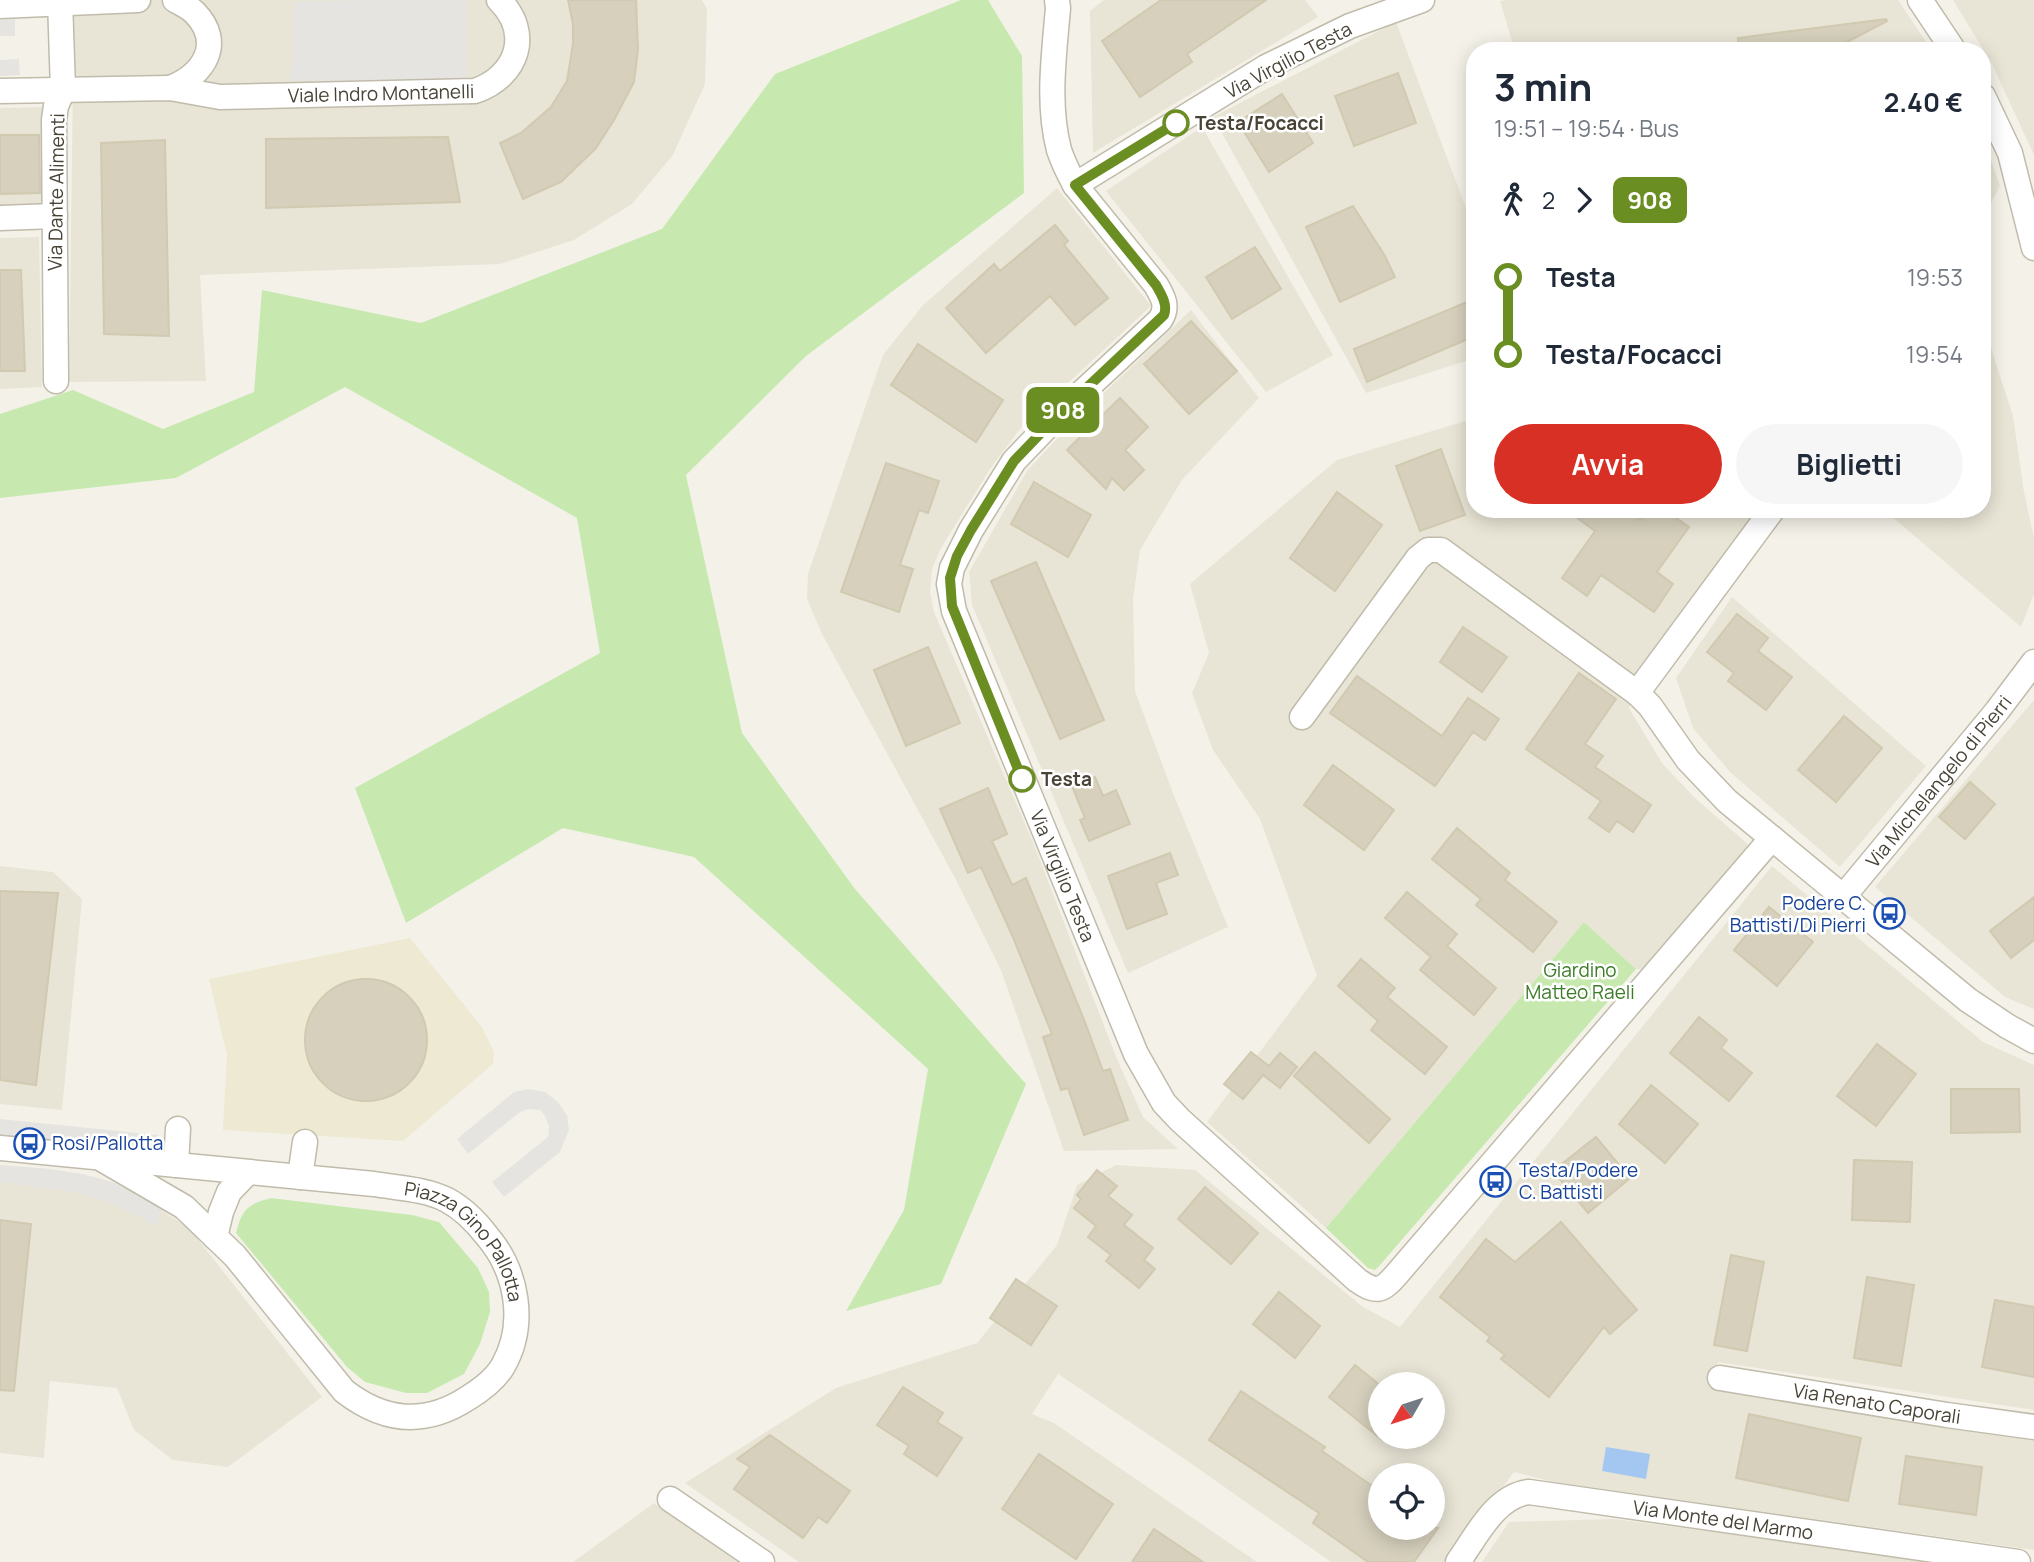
<!DOCTYPE html>
<html lang="it">
<meta charset="utf-8">
<style>
:root{--surface:#fff;--page:#f6f6f7;--text:#1f2937;--muted:#747a83;--accent:#d93025}
body{margin:0;font-family:Manrope,sans-serif;background:var(--page);color:var(--text);height:100vh;display:flex;flex-direction:column;font-size:26px;white-space:nowrap}
*{box-sizing:border-box;margin:0}
p{font-size:23px;color:var(--muted)}
.icon{flex:none;width:38px;height:38px;fill:none;stroke:currentColor;stroke-width:2;stroke-linecap:round;stroke-linejoin:round}
.map{position:relative;flex:1;overflow:hidden}
.panel{position:absolute;left:1466px;top:42px;width:525px;height:476px;display:flex;flex-direction:column;background:var(--surface);border-radius:28px;box-shadow:0 4px 18px #0003}
.panel>*{flex:none}
.badge{padding:0 14px;border-radius:10px;font-size:24px;line-height:46px}
.needle{width:46px;rotate:231deg}
.controls{position:absolute;left:1368px;top:1372px;display:grid;gap:14px}
.controls a{display:grid;place-items:center;width:77px;height:77px;border-radius:50%;background:var(--surface);box-shadow:0 4px 18px #0003;font-size:35px}
.map>.badge{position:absolute;translate:-50% -50%;box-shadow:0 0 0 4px #fff}
.legs{display:flex;align-items:center;gap:10px;height:77px;padding:0 28px;font-size:23px}
.legs p{margin-inline-start:auto}
.summary{display:flex;align-items:center;justify-content:space-between;height:119px;padding:0 28px}
h1{font-size:38px;font-weight:700;line-height:52px}
.action{display:flex;gap:14px;margin-top:auto;padding:14px 28px}
.action a{flex:1;height:80px;border-radius:42px;background:var(--accent);color:#fff;font-size:28px;font-weight:700;line-height:80px;text-align:center}
.action a+a{background:var(--page);color:var(--text)}
ul{padding:0 28px;list-style:none}
li{display:flex;align-items:center;gap:24px;height:77px;font-size:26px}
li i{display:grid;place-items:center;width:10px;height:100%;margin:0 9px;background:currentColor}
li i::after{content:'';width:18px;height:18px;margin:-9px;border:5px solid;border-radius:50%;background:var(--surface)}
li p{margin-inline-start:auto}
li:first-child i{background:linear-gradient(#0000 50%,currentColor 0)}
li:last-child i{background:linear-gradient(currentColor 50%,#0000 0)}
.map>svg:first-child{display:block}
.residential{fill:#e8e5d6;fill-rule:evenodd}
.education{fill:#ede9d2}
.green{fill:#c7e9b0}
.parking{fill:#e5e4e0}
.water{fill:#a4c7f1}
.building{fill:#d6d0bd;stroke:#d1c9b0;stroke-width:2}
.lines{fill:none;stroke-linecap:round;stroke-linejoin:round}
.minor-casing{stroke:#c0bbaa;stroke-width:27}
.minor{stroke:#fff;stroke-width:24}
.line-1-casing{stroke:#fff;stroke-width:16}
.line-1{stroke:#6b8e23;stroke-width:10}
.stop-1-dot{fill:#fff;stroke:#6b8e23;stroke-width:3.5}
.labels{text-anchor:middle;dominant-baseline:central;stroke-width:5;stroke-linejoin:round;paint-order:stroke}
.street-label{font-size:19px;fill:#484336;stroke:#fff}
.stop-label{font-size:19px;font-weight:bold;fill:#484336;stroke:#fff;text-anchor:start}
.transit-label{font-size:19px;fill:#164399;stroke:#fff;text-anchor:start}
.park-label{font-size:19px;fill:#3c7b28;stroke:#fff}
</style>
<div class="map">
<svg width="2034" height="1562" viewBox="0 0 2034 1562">
<rect width="100%" height="100%" fill="#f4f2e8"/>
<path class="residential" d="M 74,0 L 702,0 L 707,9 L 705,84 L 673,155 L 632,204 L 574,240 L 500,264 L 200,275 L 206,381 L 69,382 Z
M 1104,0 L 1305,0 L 1318,17 L 1093,153 L 1090,11 Z
M 1507,0 L 1898,0 L 1932,51 L 1515,51 L 1500,1 Z
M 1953,0 L 2034,0 L 2034,155 L 1992,64 Z
M 1396,22 L 1475,232 L 1475,358 L 1366,393 L 1213,117 Z
M 47,107 L 45,207 L 0,209 L 0,108 Z
M 1202,127 L 1333,355 L 1266,392 L 1106,191 Z
M 1983,137 L 2000,186 L 1983,218 Z
M 1057,188 L 1151,306 L 1023,425 L 992,466 L 941,548 L 932,569 L 930,592 L 934,612 L 1034,845 L 1117,1059 L 1143,1117 L 1178,1149 L 1064,1151 L 1001,970 L 955,878 L 822,634 L 807,599 L 808,574 L 883,355 L 923,305 Z
M 39,237 L 42,387 L 0,389 L 0,238 Z
M 1191,310 L 1259,398 L 1182,480 L 1140,550 L 1133,598 L 1135,691 L 1173,793 L 1228,927 L 1128,973 L 972,605 L 969,572 L 1027,471 L 1065,430 Z
M 1983,323 L 2013,416 L 2024,492 L 2034,538 L 2034,594 L 2021,627 L 1883,509 L 1983,509 Z
M 1475,418 L 1475,509 L 1756,509 L 1646,664 L 1629,708 L 1662,763 L 1695,798 L 1750,846 L 1647,969 L 1636,969 L 1584,922 L 1326,1228 L 1207,1122 L 1317,976 L 1260,819 L 1213,750 L 1192,693 L 1209,653 L 1190,584 L 1337,460 Z
M 1732,597 L 1926,766 L 1840,867 L 1730,772 L 1693,728 L 1676,678 Z
M 2034,700 L 2034,1009 L 2005,997 L 1875,887 Z
M 0,866 L 53,872 L 82,899 L 62,1110 L 0,1104 Z
M 1772,866 L 1983,1042 L 2034,1065 L 2034,1410 L 1718,1362 L 1714,1389 L 2034,1436 L 2034,1550 L 1554,1482 L 1514,1472 L 1447,1562 L 1331,1562 L 1179,1455 L 1058,1374 L 1032,1414 L 1054,1423 L 1257,1562 L 799,1562 L 685,1483 L 836,1388 L 977,1343 L 1057,1245 L 1077,1185 L 1116,1165 L 1195,1170 L 1363,1307 L 1400,1327 ZM 1381,1384 L 1433,1384 L 1433,1437 L 1381,1437 ZM 1381,1475 L 1433,1475 L 1433,1528 L 1381,1528 Z
M 0,1165 L 82,1174 L 112,1182 L 135,1193 L 189,1228 L 322,1397 L 228,1467 L 173,1460 L 134,1430 L 117,1388 L 50,1381 L 44,1458 L 0,1453 Z
M 654,1503 L 738,1562 L 573,1562 Z
M 1614,1519 L 1938,1562 L 1482,1562 L 1509,1522 Z"/>
<path class="education" d="M 410,938 L 482,1027 L 494,1052 L 493,1064 L 403,1141 L 223,1130 L 227,1055 L 209,979 Z"/>
<path class="green" d="M 961,0 L 988,0 L 1022,56 L 1024,193 L 806,356 L 686,475 L 742,733 L 855,889 L 1026,1084 L 941,1284 L 846,1311 L 904,1210 L 928,1069 L 694,857 L 563,828 L 406,923 L 355,788 L 600,653 L 577,518 L 345,387 L 176,478 L 0,498 L 0,414 L 73,390 L 163,429 L 254,392 L 262,290 L 421,323 L 662,229 L 775,74 Z
M 1584,922 L 1636,969 L 1380,1265 L 1375,1270 L 1368,1268 L 1326,1228 Z
M 271,1198 L 412,1215 L 439,1222 L 478,1268 L 489,1292 L 490,1312 L 480,1344 L 464,1374 L 427,1393 L 406,1393 L 365,1382 L 347,1367 L 236,1233 C 242,1209 248,1204 271,1198 Z"/>
<path class="parking" d="M 361,0 L 466,0 L 466,77 L 423,80 L 291,81 L 295,2 Z
M 15,19 L 15,36 L 0,36 L 0,20 Z
M 19,59 L 20,75 L 0,76 L 0,60 Z
M 529,1089 L 545,1092 L 558,1102 L 567,1115 L 569,1130 L 560,1152 L 504,1197 L 492,1182 L 548,1137 L 549,1126 L 545,1116 L 540,1110 L 528,1109 L 520,1112 L 468,1154 L 457,1139 L 514,1092 Z
M 0,1119 L 158,1135 L 156,1153 L 0,1137 Z
M 0,1165 L 51,1169 L 82,1174 L 112,1182 L 162,1208 L 157,1227 L 138,1215 L 106,1202 L 73,1192 L 0,1182 Z"/>
<path class="water" d="M 1606,1447 L 1650,1454 L 1646,1479 L 1602,1471 Z"/>
<path class="building" d="M 568,0 L 636,0 L 638,49 L 634,82 L 614,120 L 596,148 L 561,182 L 523,199 L 500,143 L 521,133 L 551,107 L 567,81 L 573,44 L 573,24 Z
M 1161,0 L 1266,0 L 1187,54 L 1192,62 L 1140,97 L 1102,41 Z
M 1886,19 L 1887,21 L 1830,51 L 1739,51 L 1738,38 Z
M 1398,73 L 1416,123 L 1354,146 L 1335,96 Z
M 1282,94 L 1313,143 L 1269,172 L 1238,122 Z
M 0,135 L 39,135 L 40,193 L 0,194 Z
M 448,137 L 460,202 L 266,208 L 266,139 Z
M 165,140 L 169,336 L 104,334 L 101,143 Z
M 1353,206 L 1385,256 L 1395,277 L 1340,302 L 1306,227 Z
M 1055,225 L 1068,241 L 1064,245 L 1108,298 L 1075,325 L 1050,296 L 986,353 L 946,308 L 994,264 L 1000,271 Z
M 1255,247 L 1281,289 L 1232,319 L 1206,277 Z
M 0,270 L 21,270 L 25,371 L 0,371 Z
M 1467,302 L 1475,322 L 1475,336 L 1367,382 L 1354,349 Z
M 1191,321 L 1237,371 L 1189,414 L 1144,364 Z
M 918,344 L 1003,400 L 976,442 L 891,385 Z
M 1120,398 L 1148,427 L 1125,450 L 1144,470 L 1124,490 L 1112,478 L 1106,489 L 1067,450 Z
M 1441,449 L 1465,515 L 1420,531 L 1396,466 Z
M 886,463 L 939,481 L 928,513 L 919,510 L 900,565 L 913,569 L 899,612 L 841,592 Z
M 1034,482 L 1091,515 L 1068,557 L 1011,524 Z
M 1337,492 L 1382,525 L 1335,591 L 1290,558 Z
M 1565,509 L 1625,509 L 1640,520 L 1647,509 L 1664,509 L 1689,527 L 1657,572 L 1673,584 L 1654,612 L 1601,575 L 1587,596 L 1562,578 L 1595,531 Z
M 1036,562 L 1104,720 L 1060,739 L 991,581 Z
M 1737,614 L 1768,638 L 1758,651 L 1792,677 L 1766,710 L 1728,681 L 1734,673 L 1707,652 Z
M 1463,627 L 1507,657 L 1482,692 L 1440,662 Z
M 928,647 L 960,723 L 906,746 L 874,670 Z
M 1579,673 L 1616,699 L 1585,744 L 1603,756 L 1595,767 L 1651,805 L 1633,832 L 1617,821 L 1609,832 L 1589,818 L 1601,801 L 1526,749 Z
M 1357,676 L 1442,736 L 1468,698 L 1499,719 L 1485,740 L 1473,732 L 1435,786 L 1330,713 Z
M 1844,716 L 1882,748 L 1836,802 L 1798,770 Z
M 1333,765 L 1394,810 L 1364,850 L 1304,805 Z
M 1095,777 L 1103,796 L 1116,790 L 1130,824 L 1089,841 L 1080,820 L 1085,818 L 1072,786 Z
M 1970,782 L 1995,804 L 1965,839 L 1939,817 Z
M 988,788 L 1007,834 L 992,841 L 1012,885 L 1026,878 L 1085,1022 L 1103,1071 L 1110,1069 L 1128,1120 L 1084,1135 L 1068,1088 L 1061,1090 L 1043,1037 L 1052,1034 L 1012,935 L 981,867 L 968,873 L 940,809 Z
M 1457,828 L 1510,873 L 1505,880 L 1557,922 L 1533,952 L 1476,905 L 1481,899 L 1432,859 Z
M 1170,853 L 1178,875 L 1156,883 L 1167,914 L 1127,929 L 1108,876 Z
M 0,891 L 58,893 L 36,1085 L 0,1080 Z
M 1407,892 L 1457,934 L 1447,946 L 1496,988 L 1474,1015 L 1420,970 L 1431,957 L 1385,918 Z
M 2034,897 L 2034,940 L 2011,958 L 1990,931 Z
M 1769,907 L 1813,942 L 1777,986 L 1734,950 Z
M 1361,959 L 1395,988 L 1387,997 L 1447,1047 L 1425,1074 L 1371,1030 L 1378,1021 L 1338,986 Z
M305 1040a61 61 0 1 1 122 0a61 61 0 1 1-122 0Z
M 1699,1017 L 1727,1040 L 1721,1048 L 1752,1073 L 1729,1101 L 1670,1053 Z
M 1877,1044 L 1916,1074 L 1876,1126 L 1837,1096 Z
M 1251,1052 L 1269,1066 L 1280,1053 L 1297,1067 L 1280,1088 L 1263,1075 L 1243,1099 L 1224,1084 Z
M 1315,1052 L 1390,1119 L 1369,1143 L 1294,1076 Z
M 1651,1085 L 1698,1124 L 1665,1163 L 1619,1124 Z
M 1951,1089 L 2019,1089 L 2020,1132 L 1951,1133 Z
M 1596,1137 L 1630,1178 L 1588,1213 L 1553,1171 Z
M 1854,1160 L 1912,1162 L 1910,1222 L 1852,1220 Z
M 1097,1170 L 1117,1186 L 1108,1196 L 1132,1215 L 1124,1225 L 1153,1248 L 1144,1260 L 1155,1269 L 1139,1288 L 1106,1261 L 1111,1255 L 1088,1237 L 1096,1226 L 1074,1208 L 1081,1199 L 1077,1195 Z
M 1205,1187 L 1258,1233 L 1231,1264 L 1178,1219 Z
M 0,1220 L 31,1224 L 14,1391 L 0,1390 Z
M 1561,1222 L 1637,1310 L 1610,1334 L 1604,1327 L 1549,1397 L 1501,1359 L 1505,1355 L 1487,1341 L 1490,1337 L 1440,1297 L 1486,1239 L 1515,1262 Z
M 1731,1255 L 1764,1262 L 1747,1351 L 1714,1345 Z
M 1867,1277 L 1914,1285 L 1901,1366 L 1854,1358 Z
M 1016,1279 L 1057,1306 L 1031,1345 L 990,1318 Z
M 1279,1292 L 1320,1326 L 1295,1358 L 1253,1324 Z
M 1995,1300 L 2034,1307 L 2034,1377 L 1982,1367 Z
M 1355,1365 L 1381,1386 L 1381,1439 L 1329,1397 Z
M 903,1387 L 943,1413 L 937,1422 L 962,1438 L 937,1476 L 904,1454 L 909,1446 L 877,1425 Z
M 1241,1391 L 1325,1447 L 1322,1451 L 1381,1492 L 1381,1528 L 1438,1528 L 1414,1562 L 1368,1562 L 1313,1523 L 1319,1513 L 1209,1440 Z
M 1749,1414 L 1861,1438 L 1848,1501 L 1736,1478 Z
M 770,1435 L 850,1491 L 827,1523 L 818,1517 L 803,1538 L 734,1489 L 750,1467 L 737,1459 Z
M 1039,1454 L 1113,1504 L 1076,1559 L 1002,1509 Z
M 1906,1456 L 1982,1467 L 1976,1515 L 1899,1504 Z
M 1154,1529 L 1203,1562 L 1132,1562 Z"/>
<g class="lines">
<defs>
<g id="minor">
<path d="M 1057,0 L 1058,8 C 1054,55 1047,104 1059,150 C 1063,162 1069,174 1075,185"/>
<path id="s1" d="M 1422,0 L 1350,26 L 1266,67 L 1075,185 L 1156,285 C 1163,297 1169,307 1160,320 L 1061,412 L 1014,461 L 971,530 L 952,568 L 949,584 L 954,611 L 1136,1054 L 1164,1103 L 1180,1120 L 1357,1280 C 1377,1294 1382,1291 1397,1274 L 1772,838"/>
<path d="M 1920,0 L 1954,51"/>
<path d="M 0,6 L 138,0"/>
<path d="M 170,88 C 204,75 224,43 195,13 C 189,7 182,4 175,0"/>
<path id="s2" d="M 0,91 L 170,88 L 220,97 L 475,91 C 518,76 532,33 499,0"/>
<path d="M 1983,96 L 2010,153 L 2034,248"/>
<path d="M 0,218 L 55,216"/>
<path d="M 56,381 L 54,120 L 56,106 L 63,90 L 60,0"/>
<path d="M 1637,693 L 1773,509"/>
<path d="M 1302,717 L 1418,558 L 1428,550 L 1441,550 L 1637,693 L 1650,706 L 1688,760 L 1727,801 L 1968,1000 L 2007,1026 L 2034,1041"/>
<path id="s3" d="M 1843,897 L 1997,711 L 2034,662"/>
<path id="s4" d="M 0,1148 L 374,1184 C 398,1188 426,1189 447,1200 C 462,1208 477,1223 487,1236 C 517,1271 527,1324 503,1366 C 495,1380 481,1390 468,1398 C 425,1426 384,1422 344,1391 L 235,1256 L 184,1207 L 100,1158"/>
<path d="M 176,1165 L 178,1129"/>
<path d="M 300,1177 L 305,1142"/>
<path d="M 215,1237 L 221,1212 L 229,1192 L 248,1172"/>
<path id="s5" d="M 1720,1378 L 1947,1415 L 2034,1427"/>
<path d="M 670,1499 L 762,1562"/>
<path id="s6" d="M 1458,1562 C 1476,1537 1495,1496 1529,1492 L 2018,1562"/>
</g>
</defs>
<use href="#minor" class="minor-casing"/>
<use href="#minor" class="minor"/>
</g>
<g class="lines">
<defs>
<path id="line-1" d="M 1022,779 L 952,606 L 950,578 L 957,556 L 971,530 L 1014,461 L 1061,412 L 1164,315 C 1168,304 1161,294 1156,285 L 1075,185 L 1176,123"/>
</defs>
<use href="#line-1" class="line-1-casing"/>
<use href="#line-1" class="line-1"/>
</g>
<defs>
<symbol id="bus-ring" viewBox="-11 -11 22 22"><circle r="9.5" fill="#fff" stroke="#1a4fb4" stroke-width="1.5"/><path d="M-5-6H5V4H4V6H2V4H-2V6H-4V4H-5ZM-3.5-4V0h7V-4ZM-3.5 1.2v1.5H-2V1.2ZM2 1.2v1.5H3.5V1.2Z" fill="#1a4fb4"/></symbol>
</defs>
<g fill-rule="evenodd">
<use href="#bus-ring" x="1872" y="896" width="35" height="35"/>
<use href="#bus-ring" x="12" y="1126" width="35" height="35"/>
<use href="#bus-ring" x="1478" y="1164" width="35" height="35"/>
</g>
<g class="stop-1-dot">
<circle cx="1176" cy="123" r="12"/>
<circle cx="1022" cy="779" r="12"/>
</g>
<g class="labels">
<g class="street-label">
<text transform="translate(1288 60) rotate(-28)">Via Virgilio Testa</text>
<text stroke="none"><textPath href="#s2" startOffset="382">Viale Indro Montanelli</textPath></text>
<text transform="translate(56 192) rotate(-89)">Via Dante Alimenti</text>
<text stroke="none"><textPath href="#s3" startOffset="150">Via Michelangelo di Pierri</textPath></text>
<text stroke="none"><textPath href="#s1" startOffset="1218">Via Virgilio Testa</textPath></text>
<text stroke="none"><textPath href="#s4" startOffset="492">Piazza Gino Pallotta</textPath></text>
<text stroke="none"><textPath href="#s5" startOffset="159">Via Renato Caporali</textPath></text>
<text stroke="none"><textPath href="#s6" startOffset="299">Via Monte del Marmo</textPath></text>
</g>
<g class="stop-label">
<text x="1195" y="123">Testa/Focacci</text>
<text x="1041" y="779">Testa</text>
</g>
<g class="transit-label">
<text x="1866" y="903" text-anchor="end">Podere C.<tspan x="1866" dy="22">Battisti/Di Pierri</tspan></text>
<text x="52" y="1143">Rosi/Pallotta</text>
<text x="1519" y="1170">Testa/Podere<tspan x="1519" dy="22">C. Battisti</tspan></text>
</g>
<g class="park-label">
<text x="1580" y="970">Giardino<tspan x="1580" dy="22">Matteo Raeli</tspan></text>
</g>
</g>
</svg>
<div class="controls">
<a><svg class="needle" viewBox="-14 -14 28 28"><path d="M0-13l5 13h-10z" fill="#e53935"/><path d="M0 13l5-13h-10z" fill="#747a83"/></svg></a>
<a><svg class="icon" aria-label="locate" viewBox="0 0 24 24"><circle cx="12" cy="12" r="6"/><path d="M12 2v4M12 18v4M2 12h4M18 12h4"/></svg></a>
</div>
<b class="badge" style="left:1063px;top:410px;background:#6b8e23;color:#fff">908</b>
<section class="panel">
<div class="summary"><div><h1>3 min</h1><p>19:51 – 19:54 · Bus</p></div><b>2.40 €</b></div>
<div class="legs"><svg class="icon" aria-label="walk" viewBox="0 0 24 24"><circle cx="13" cy="4" r="2"/><path d="M13 8l-2 6 4 7M11 14l-3 7M7 12l3-4h3l4 4"/></svg>2<svg class="icon" aria-label="forward" viewBox="0 0 24 24"><path d="M9 5l7 7-7 7"/></svg><b class="badge" style="background:#6b8e23;color:#fff">908</b></div>
<ul>
<li><i style="color:#6b8e23"></i><b>Testa</b><p>19:53</p></li>
<li><i style="color:#6b8e23"></i><b>Testa/Focacci</b><p>19:54</p></li>
</ul>
<div class="action"><a>Avvia</a><a>Biglietti</a></div>
</section>
</div>
